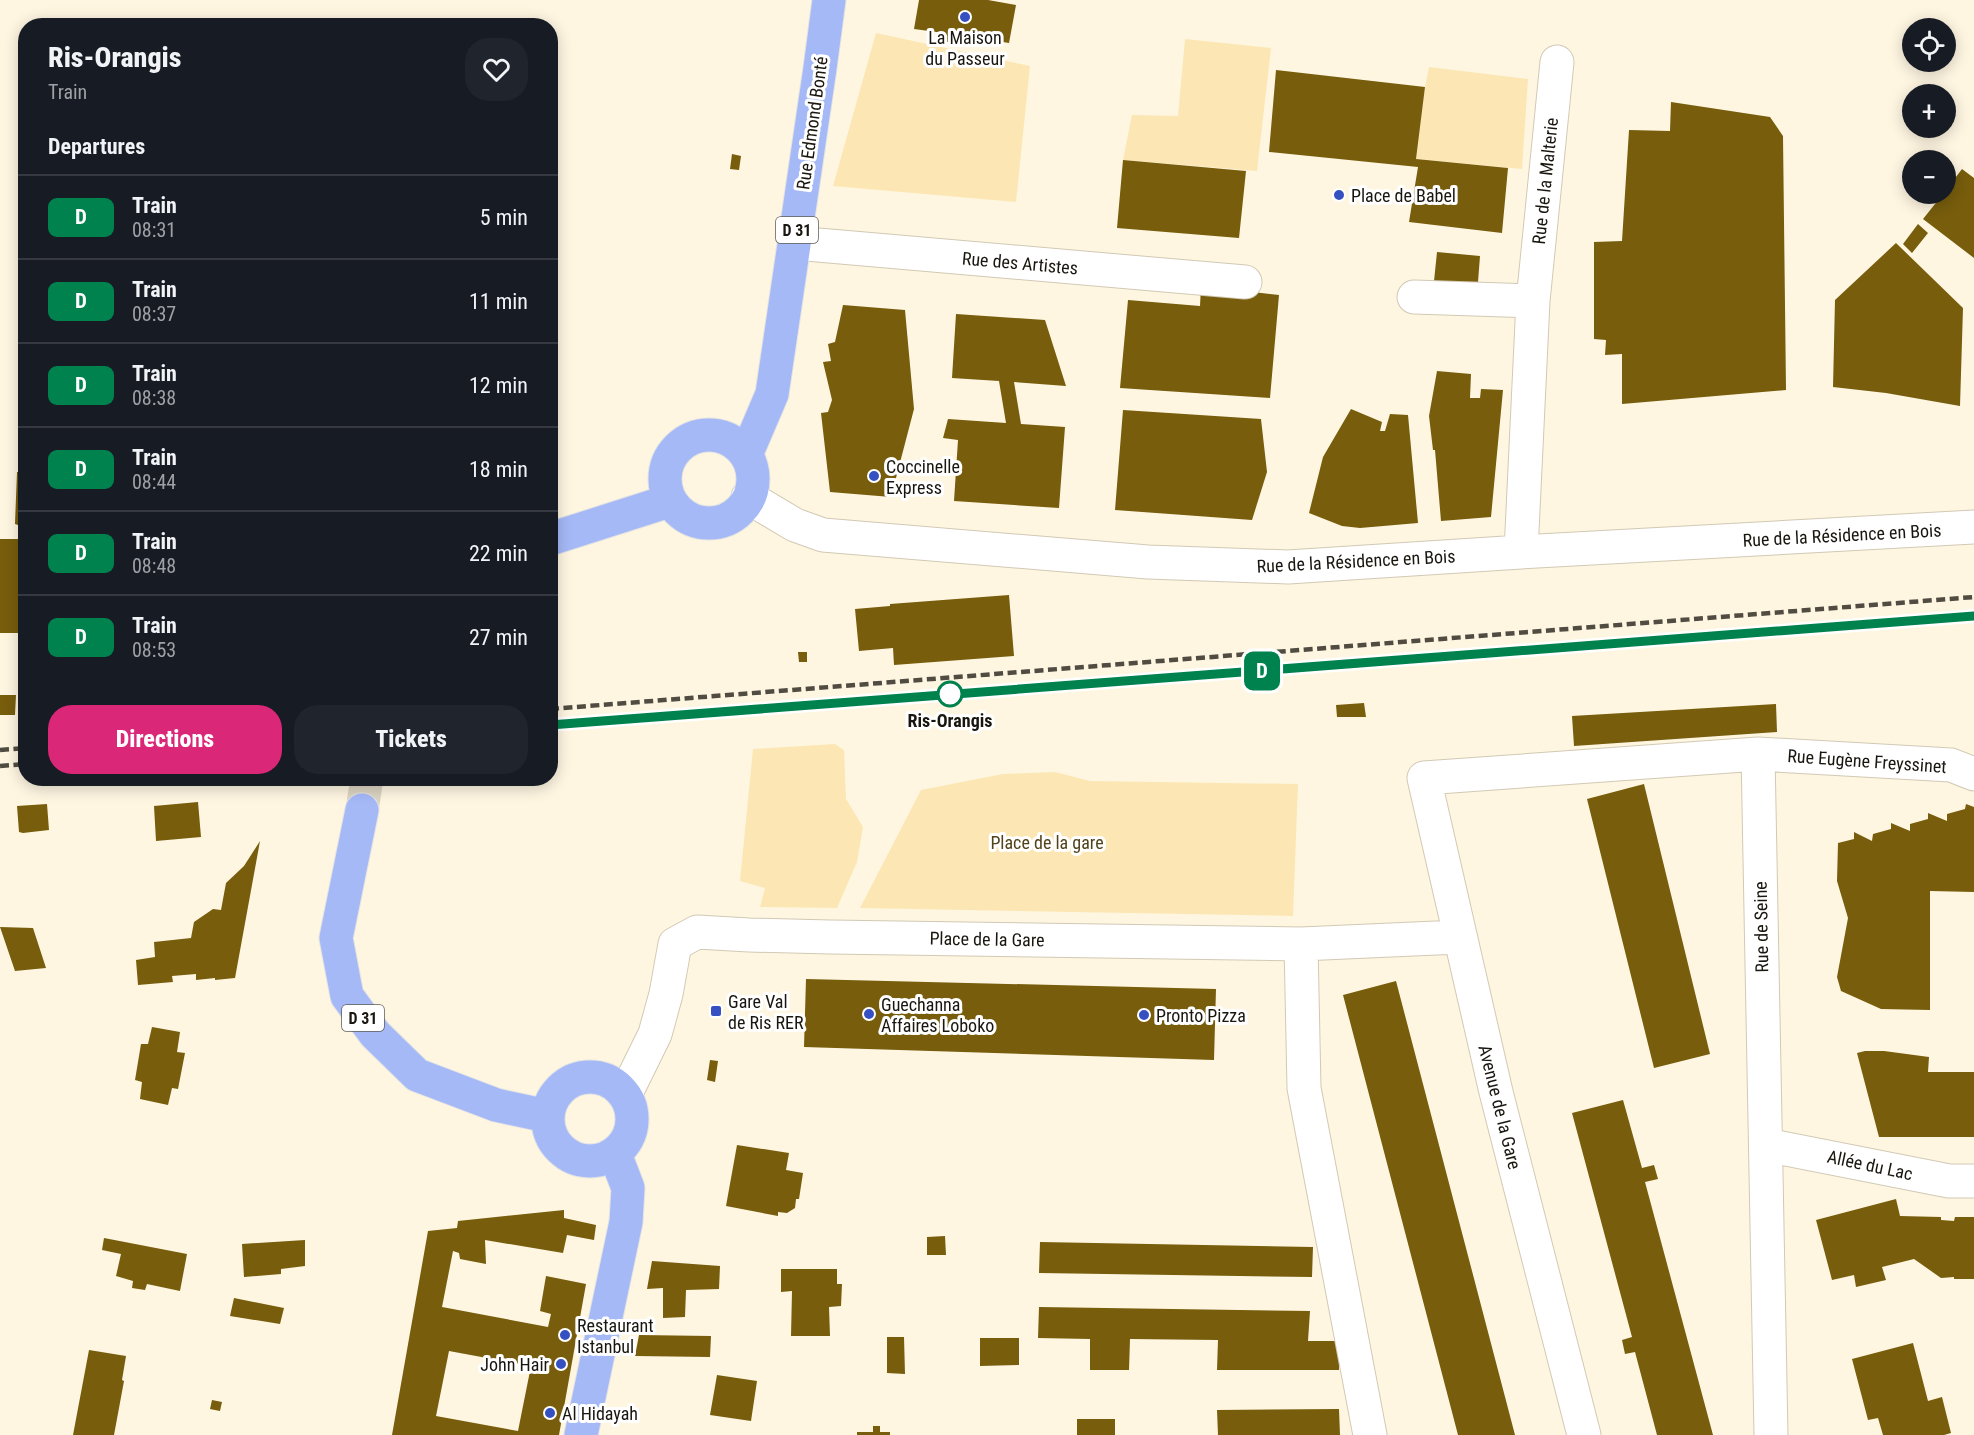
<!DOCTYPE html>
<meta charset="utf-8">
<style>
:root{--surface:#171b24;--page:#20242c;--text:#f1f3f6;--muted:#9ea1a6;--line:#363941;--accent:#db2777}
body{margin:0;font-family:"Roboto Condensed",sans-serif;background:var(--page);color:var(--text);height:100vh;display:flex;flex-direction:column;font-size:22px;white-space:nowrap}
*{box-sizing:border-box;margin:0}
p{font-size:20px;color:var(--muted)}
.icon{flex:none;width:33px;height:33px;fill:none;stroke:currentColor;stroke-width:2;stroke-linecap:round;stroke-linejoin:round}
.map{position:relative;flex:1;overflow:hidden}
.side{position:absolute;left:18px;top:18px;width:540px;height:768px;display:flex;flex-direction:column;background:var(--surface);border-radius:24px;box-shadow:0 3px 15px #0003}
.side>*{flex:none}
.badge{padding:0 12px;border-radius:9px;font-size:21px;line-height:39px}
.tools{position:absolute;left:1902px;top:18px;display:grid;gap:12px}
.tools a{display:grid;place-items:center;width:54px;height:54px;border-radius:50%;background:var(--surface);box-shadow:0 3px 15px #0003;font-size:30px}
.map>.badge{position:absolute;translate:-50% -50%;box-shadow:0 0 0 3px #fff}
h2{padding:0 30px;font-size:22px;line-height:54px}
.round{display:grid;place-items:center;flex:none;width:63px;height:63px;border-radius:24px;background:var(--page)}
.overview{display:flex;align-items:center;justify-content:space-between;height:102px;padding:0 30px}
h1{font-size:28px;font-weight:800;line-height:45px}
.primary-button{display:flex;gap:12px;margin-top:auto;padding:12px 30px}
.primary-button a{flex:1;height:69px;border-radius:24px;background:var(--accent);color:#fff;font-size:24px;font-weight:800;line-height:69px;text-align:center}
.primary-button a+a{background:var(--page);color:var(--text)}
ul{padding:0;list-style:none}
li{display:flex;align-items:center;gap:18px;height:84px;padding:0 30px;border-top:2px solid var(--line)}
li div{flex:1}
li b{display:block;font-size:22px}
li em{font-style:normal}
li .badge{min-width:66px;font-weight:700;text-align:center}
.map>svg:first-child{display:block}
.green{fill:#fce7b4}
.building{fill:#775d0c;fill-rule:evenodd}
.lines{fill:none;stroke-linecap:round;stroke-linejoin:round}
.major-tunnel{stroke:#dcd4c2;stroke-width:33;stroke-dasharray:33 16;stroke-linecap:butt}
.minor-casing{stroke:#d2c9b5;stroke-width:35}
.major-casing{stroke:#e3e3e2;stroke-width:35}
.minor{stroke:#fff;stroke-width:33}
.major{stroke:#a5b9f7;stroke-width:33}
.rail{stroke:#504c42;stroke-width:4.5;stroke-dasharray:9 4.5;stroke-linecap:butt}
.line-casing{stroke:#fff;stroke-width:14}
.line{stroke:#00824e;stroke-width:9}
.poi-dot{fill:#3550c1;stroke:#fff;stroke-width:2}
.stop-dot{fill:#fff;stroke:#00824e;stroke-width:3}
.labels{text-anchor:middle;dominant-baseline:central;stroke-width:6;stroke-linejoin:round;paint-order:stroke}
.shield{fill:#fff;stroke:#5e5c57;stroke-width:1.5}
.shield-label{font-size:16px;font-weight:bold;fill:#19160f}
.poi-label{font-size:18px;fill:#19160f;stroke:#fff;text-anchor:start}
.street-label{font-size:18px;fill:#19160f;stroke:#fff}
.stop-label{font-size:18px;font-weight:bold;fill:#19160f;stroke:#fff}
.park-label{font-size:18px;fill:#51421a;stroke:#fff}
</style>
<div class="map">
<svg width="1974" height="1435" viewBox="0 0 1974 1435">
<rect width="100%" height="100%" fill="#fef6e1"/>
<path class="green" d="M 876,33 L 1030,66 L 1016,202 L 833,186 Z
M 1185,39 L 1271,48 L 1257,171 L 1123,160 L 1132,115 L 1178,116 Z
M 1429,67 L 1528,79 L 1522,169 L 1416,159 L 1425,87 Z
M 835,744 L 844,750 L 846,799 L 863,827 L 857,862 L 837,908 L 760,907 L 765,888 L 740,881 L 753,749 Z
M 1055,772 L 1090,781 L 1298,784 L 1293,916 L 860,908 L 921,790 L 1003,774 Z"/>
<path class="building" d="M 919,0 L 988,0 L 1016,5 L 1009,43 L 978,38 L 977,46 L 941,41 L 944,33 L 914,29 Z
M 1276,70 L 1425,87 L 1416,159 L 1508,168 L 1502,233 L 1409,222 L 1418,167 L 1269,152 Z
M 1671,102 L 1770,117 L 1783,136 L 1786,390 L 1622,404 L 1622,354 L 1605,355 L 1606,340 L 1594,339 L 1594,242 L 1622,241 L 1629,130 L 1670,131 Z
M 732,154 L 741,156 L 739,170 L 730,169 Z
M 1123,160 L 1246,171 L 1239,238 L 1117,228 Z
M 1962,169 L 1974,178 L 1974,258 L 1923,219 L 1943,194 L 1946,194 L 1946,190 Z
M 1918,224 L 1928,233 L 1912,253 L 1903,244 Z
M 1896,243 L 1963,308 L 1960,406 L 1886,393 L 1833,387 L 1835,300 Z
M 1437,252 L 1480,256 L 1477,295 L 1433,291 Z
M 1201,286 L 1279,295 L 1270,398 L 1120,388 L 1128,300 L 1200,306 Z
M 843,305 L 905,310 L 914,409 L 891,497 L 830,492 L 821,413 L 828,412 L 832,400 L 823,362 L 831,361 L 828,344 L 835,342 Z
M 956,314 L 1045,320 L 1066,386 L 1014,382 L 1021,424 L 1065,427 L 1059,508 L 954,501 L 958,440 L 943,438 L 948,419 L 1006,423 L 999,381 L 952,378 Z
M 1437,371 L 1471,374 L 1470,398 L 1480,398 L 1481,389 L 1503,390 L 1491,517 L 1441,521 L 1435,450 L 1433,450 L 1429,416 Z
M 1351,409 L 1382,422 L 1380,431 L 1385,431 L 1390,414 L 1408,415 L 1418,523 L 1360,528 L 1342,526 L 1309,513 L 1323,457 Z
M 1123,410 L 1261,419 L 1267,472 L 1252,520 L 1115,510 Z
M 17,472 L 26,472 L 26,633 L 0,633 L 0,539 L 18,539 L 18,525 L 15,524 Z
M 1009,595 L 1014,656 L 894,665 L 893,648 L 859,651 L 855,609 L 890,606 L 890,604 Z
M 798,652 L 807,652 L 807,662 L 799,662 Z
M 0,695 L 16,695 L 15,715 L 0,715 Z
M 1364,703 L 1366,717 L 1337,717 L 1336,705 Z
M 1776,704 L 1777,732 L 1574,746 L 1572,716 Z
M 1644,784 L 1710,1054 L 1654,1068 L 1587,799 Z
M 198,802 L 201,837 L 156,841 L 154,806 Z
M 47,804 L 49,830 L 23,833 L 19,832 L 17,806 Z
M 1966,804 L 1974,807 L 1974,892 L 1930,891 L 1930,1010 L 1881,1009 L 1841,991 L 1837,977 L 1848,918 L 1837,881 L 1838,843 L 1854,839 L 1854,832 L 1872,841 L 1873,834 L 1891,829 L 1891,823 L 1910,831 L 1910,824 L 1928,819 L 1928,813 L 1947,821 L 1947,814 L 1965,809 Z
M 260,841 L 235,978 L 215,980 L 215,978 L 196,980 L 196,974 L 172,976 L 173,982 L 138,985 L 136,960 L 155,957 L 154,942 L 191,938 L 194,922 L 213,909 L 221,910 L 226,883 L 244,866 Z
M 0,927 L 33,928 L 46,968 L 15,971 Z
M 806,979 L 1216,989 L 1214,1060 L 804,1047 Z
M 1396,981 L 1515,1435 L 1458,1435 L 1343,995 Z
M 152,1027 L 180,1032 L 177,1052 L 185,1053 L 178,1089 L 172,1088 L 168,1105 L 140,1099 L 142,1082 L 135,1080 L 141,1044 L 148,1044 Z
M 1865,1051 L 1884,1051 L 1929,1057 L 1928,1072 L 1974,1072 L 1974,1137 L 1879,1137 L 1857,1053 Z
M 710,1060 L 718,1061 L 715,1082 L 707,1080 Z
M 1623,1100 L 1642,1168 L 1654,1165 L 1658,1179 L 1645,1182 L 1713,1435 L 1657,1435 L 1635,1352 L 1625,1354 L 1622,1340 L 1632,1337 L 1572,1113 Z
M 737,1145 L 789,1153 L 786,1170 L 803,1173 L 799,1199 L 796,1199 L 795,1208 L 787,1213 L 778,1212 L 778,1216 L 726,1206 Z
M 1896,1199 L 1900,1216 L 1941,1217 L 1941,1220 L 1954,1221 L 1955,1217 L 1974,1217 L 1974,1279 L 1954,1279 L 1954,1277 L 1941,1278 L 1914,1259 L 1882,1267 L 1886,1280 L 1856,1287 L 1854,1275 L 1832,1280 L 1816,1220 Z
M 564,1210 L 564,1218 L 596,1225 L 594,1240 L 567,1235 L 563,1253 L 485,1240 L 486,1264 L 460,1259 L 459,1253 L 453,1251 L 442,1307 L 548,1327 L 551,1314 L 540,1311 L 546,1276 L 586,1284 L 559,1435 L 392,1435 L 428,1231 L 457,1228 L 458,1221 ZM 449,1351 L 531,1366 L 518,1431 L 436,1416 Z
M 945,1236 L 946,1255 L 927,1255 L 927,1237 Z
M 104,1238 L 187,1254 L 180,1291 L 147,1284 L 145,1290 L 132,1288 L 133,1281 L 116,1276 L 121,1254 L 102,1250 Z
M 305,1240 L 305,1266 L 281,1269 L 281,1274 L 244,1277 L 242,1244 Z
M 1040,1242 L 1313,1247 L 1312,1277 L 1039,1273 Z
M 652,1261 L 720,1266 L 719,1289 L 686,1290 L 685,1317 L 663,1318 L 663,1288 L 647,1289 Z
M 781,1269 L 837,1269 L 837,1284 L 842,1284 L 841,1306 L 829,1307 L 830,1336 L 791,1336 L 792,1291 L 781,1292 Z
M 234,1298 L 284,1308 L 280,1324 L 230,1316 Z
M 1039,1307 L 1310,1311 L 1308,1341 L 1339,1341 L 1339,1370 L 1217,1370 L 1218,1340 L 1130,1339 L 1129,1370 L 1090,1370 L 1090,1339 L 1038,1338 Z
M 639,1335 L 711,1336 L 710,1357 L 635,1356 Z
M 887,1337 L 904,1337 L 905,1374 L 887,1373 Z
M 980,1338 L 1019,1338 L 1019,1365 L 980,1366 Z
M 1913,1343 L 1928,1401 L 1942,1397 L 1951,1433 L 1944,1435 L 1883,1435 L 1878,1418 L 1868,1420 L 1852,1359 Z
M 89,1350 L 126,1356 L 122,1380 L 124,1381 L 114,1435 L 73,1435 Z
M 717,1375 L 757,1381 L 751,1421 L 710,1415 Z
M 212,1400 L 222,1402 L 220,1411 L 210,1409 Z
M 1339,1409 L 1340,1435 L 1218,1435 L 1217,1410 Z
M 1077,1419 L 1115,1419 L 1115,1435 L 1077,1435 Z
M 873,1426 L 880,1426 L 880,1432 L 890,1432 L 890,1435 L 857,1435 L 857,1432 L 873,1432 Z"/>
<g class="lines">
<path class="major-tunnel" d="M 362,810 L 367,778"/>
<defs>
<path id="minor" d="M 795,243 L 1245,282
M 1414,297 L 1533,301
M 748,497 L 795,525 L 823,535 L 1148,562 L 1288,567 L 1521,552 L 1974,527
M 1521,552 L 1533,301 L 1557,62
M 1758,754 L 1771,1435
M 1301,944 L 1304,1088 L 1370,1435
M 625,1095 L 655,1034 L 666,994 L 675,944 L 697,932 L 749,935 L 830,937 L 1301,944 L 1459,937
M 1766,1145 L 1949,1181 L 1974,1181
M 1584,1435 L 1496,1092 L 1424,778 L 1758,754 L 1951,765 L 1974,774"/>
<path id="major" d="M665 479a44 44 0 1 1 88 0a44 44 0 1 1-88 0Z
M 746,455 L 772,394 L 820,68 L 829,0
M 550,539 L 669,501
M 362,810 L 336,938 L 347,996 L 375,1034 L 417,1075 L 496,1105 L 547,1116
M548 1119a42 42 0 1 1 84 0a42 42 0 1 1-84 0Z
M 581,1435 L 626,1222 L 628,1188 L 615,1154"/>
</defs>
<use href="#minor" class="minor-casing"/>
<use href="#major" class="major-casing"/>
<use href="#minor" class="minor"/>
<use href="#major" class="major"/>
<path class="rail" d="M 550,709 L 1974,597
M 550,725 L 1974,616
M 0,750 L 26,748
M 0,766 L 26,764"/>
</g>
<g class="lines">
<defs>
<path id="line" d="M 550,725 L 1974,616"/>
</defs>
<use href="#line" class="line-casing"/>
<use href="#line" class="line"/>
</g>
<g class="poi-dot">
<circle cx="965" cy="17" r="6"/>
<circle cx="1339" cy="195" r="6"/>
<circle cx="874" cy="476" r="6"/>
<rect x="710" y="1005" width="12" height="12" rx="3"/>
<circle cx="869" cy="1014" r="6"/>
<circle cx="1144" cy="1015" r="6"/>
<circle cx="565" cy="1335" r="6"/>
<circle cx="561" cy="1364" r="6"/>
<circle cx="550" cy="1413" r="6"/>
</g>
<circle class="stop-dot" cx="950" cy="694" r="12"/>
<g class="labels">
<g class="shield">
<rect x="776" y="217" width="42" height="26" rx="4.5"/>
<rect x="342" y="1005" width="42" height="26" rx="4.5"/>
</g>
<g class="shield-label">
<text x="797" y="230">D 31</text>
<text x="363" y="1018">D 31</text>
</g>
<g class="poi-label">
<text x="965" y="37" text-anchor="middle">La Maison<tspan x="965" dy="21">du Passeur</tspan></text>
<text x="1351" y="195">Place de Babel</text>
<text x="886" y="466">Coccinelle<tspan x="886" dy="21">Express</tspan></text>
<text x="728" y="1001">Gare Val<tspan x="728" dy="21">de Ris RER</tspan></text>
<text x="881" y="1004">Guechanna<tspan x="881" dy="21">Affaires Loboko</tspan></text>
<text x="1156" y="1015">Pronto Pizza</text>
<text x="577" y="1325">Restaurant<tspan x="577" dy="21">Istanbul</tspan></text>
<text x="549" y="1364" text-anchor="end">John Hair</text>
<text x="562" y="1413">Al Hidayah</text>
</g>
<g class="street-label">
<text transform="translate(812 123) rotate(-82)">Rue Edmond Bonté</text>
<text transform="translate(1545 181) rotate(-84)">Rue de la Malterie</text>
<text transform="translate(1020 263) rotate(5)">Rue des Artistes</text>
<text transform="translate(1842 535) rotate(-3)">Rue de la Résidence en Bois</text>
<text transform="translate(1356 561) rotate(-3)">Rue de la Résidence en Bois</text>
<text transform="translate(1867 761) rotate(4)">Rue Eugène Freyssinet</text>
<text transform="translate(1761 927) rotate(-91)">Rue de Seine</text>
<text transform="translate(987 939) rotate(1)">Place de la Gare</text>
<text transform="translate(1500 1107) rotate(76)">Avenue de la Gare</text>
<text transform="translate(1870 1165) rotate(12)">Allée du Lac</text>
</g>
<g class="stop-label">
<text x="950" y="720">Ris-Orangis</text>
</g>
<g class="park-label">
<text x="1047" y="842">Place de la gare</text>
</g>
</g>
</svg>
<div class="tools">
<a><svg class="icon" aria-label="locate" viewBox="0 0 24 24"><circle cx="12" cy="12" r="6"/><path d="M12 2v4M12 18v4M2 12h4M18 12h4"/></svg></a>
<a>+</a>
<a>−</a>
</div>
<b class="badge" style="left:1262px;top:671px;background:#00824e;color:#fff">D</b>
<section class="side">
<div class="overview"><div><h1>Ris-Orangis</h1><p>Train</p></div><a class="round"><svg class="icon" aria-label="heart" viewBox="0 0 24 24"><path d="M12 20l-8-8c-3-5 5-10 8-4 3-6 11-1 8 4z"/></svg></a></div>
<h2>Departures</h2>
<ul>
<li><span class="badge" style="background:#00824e;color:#fff">D</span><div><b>Train</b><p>08:31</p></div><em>5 min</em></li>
<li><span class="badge" style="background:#00824e;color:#fff">D</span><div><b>Train</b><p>08:37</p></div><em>11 min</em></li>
<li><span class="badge" style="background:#00824e;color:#fff">D</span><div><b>Train</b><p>08:38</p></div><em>12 min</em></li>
<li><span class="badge" style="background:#00824e;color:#fff">D</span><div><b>Train</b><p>08:44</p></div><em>18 min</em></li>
<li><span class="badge" style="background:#00824e;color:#fff">D</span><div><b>Train</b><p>08:48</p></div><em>22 min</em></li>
<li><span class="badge" style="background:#00824e;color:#fff">D</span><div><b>Train</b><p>08:53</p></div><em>27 min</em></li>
</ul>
<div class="primary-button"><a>Directions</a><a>Tickets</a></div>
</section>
</div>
